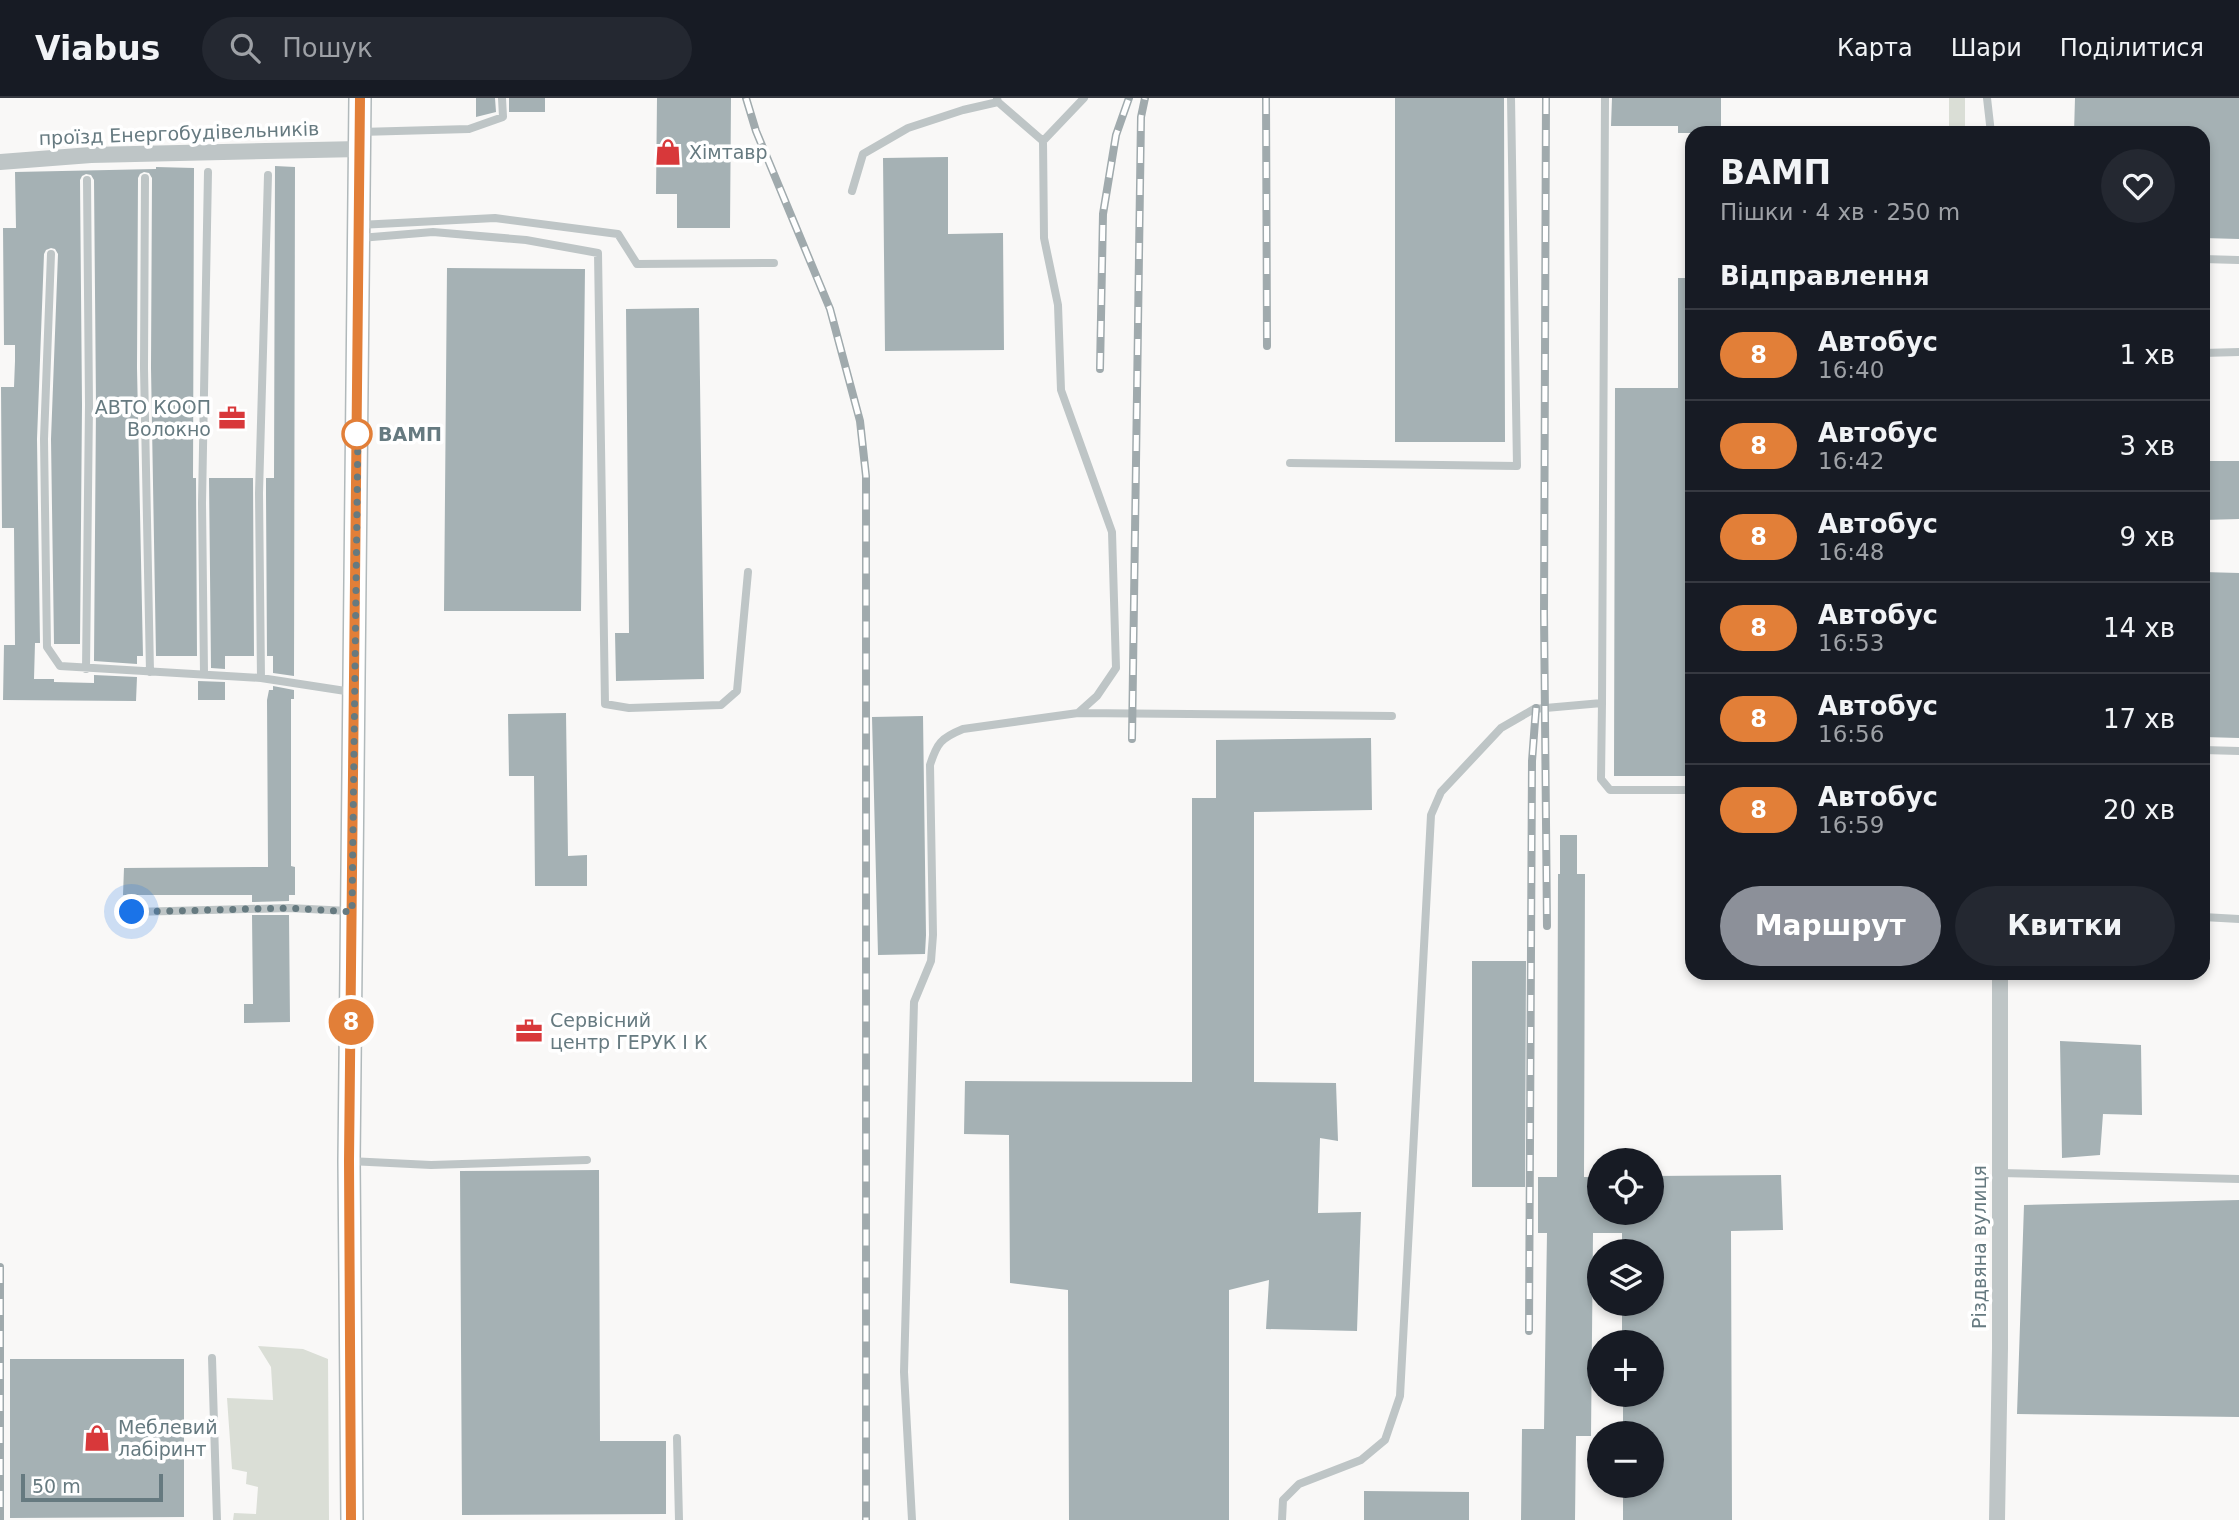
<!DOCTYPE html>
<html lang="uk">
<meta charset="utf-8">
<style>
:root{--surface:#171b24;--page:#242831;--text:#f1f3f6;--muted:#9ea1a6;--line:#363941;--accent:#8c9099}
body{margin:0;font-family:"DejaVu Sans",sans-serif;background:var(--page);color:var(--text);height:100vh;display:flex;flex-direction:column;font-size:26px;white-space:nowrap}
*{box-sizing:border-box;margin:0}
p{font-size:23px;color:var(--muted)}
.icon{flex:none;width:38px;height:38px;fill:none;stroke:currentColor;stroke-width:2;stroke-linecap:round;stroke-linejoin:round}
.map{position:relative;flex:1;overflow:hidden}
.drawer{position:absolute;left:1685px;top:28px;width:525px;height:854px;display:flex;flex-direction:column;background:var(--surface);border-radius:21px;box-shadow:0 4px 10px #0003}
.drawer>*{flex:none}
.badge{padding:0 14px;border-radius:23px;font-size:24px;line-height:46px}
.buttons{position:absolute;left:1587px;top:1050px;display:grid;gap:14px}
.buttons a{display:grid;place-items:center;width:77px;height:77px;border-radius:50%;background:var(--surface);box-shadow:0 4px 10px #0003;font-size:35px}
.scale{position:absolute;left:21px;bottom:18px;width:142px;box-sizing:border-box;padding-left:7px;border:4px solid #667a80;border-top:0;font-size:19px;line-height:24px;white-space:nowrap;color:#667a80;-webkit-text-stroke:5px #fff;paint-order:stroke}
.you{position:absolute;width:35px;height:35px;margin:-18px;border:5px solid #fff;border-radius:50%;background:#1a73e8;box-shadow:0 0 0 10px #1a73e833}
.map>.badge{position:absolute;translate:-50% -50%;box-shadow:0 0 0 4px #fff}
h2{padding:0 35px;font-size:26px;line-height:63px}
.round{display:grid;place-items:center;flex:none;width:74px;height:74px;border-radius:37px;background:var(--page)}
.head{display:flex;align-items:center;justify-content:space-between;height:119px;padding:0 35px}
h1{font-size:33px;font-weight:700;line-height:52px}
.action{display:flex;gap:14px;margin-top:auto;padding:14px 35px}
.action a{flex:1;height:80px;border-radius:42px;background:var(--accent);color:#fff;font-size:28px;font-weight:700;line-height:80px;text-align:center}
.action a+a{background:var(--page);color:var(--text)}
ul{padding:0;list-style:none}
li{display:flex;align-items:center;gap:21px;height:91px;padding:0 35px;border-top:2px solid var(--line)}
li div{flex:1}
li b{display:block;font-size:26px}
li em{font-style:normal}
li .badge{min-width:77px;font-weight:700;text-align:center}
header{display:flex;align-items:center;gap:42px;box-sizing:border-box;height:98px;padding:0 35px;background:var(--surface);border-bottom:2px solid var(--line)}
header strong{font-size:33px}
nav{display:flex;gap:38px;margin-inline-start:auto;font-size:24px}
.search{width:490px;height:63px;background:var(--page);display:flex;align-items:center;gap:18px;box-sizing:border-box;padding:0 24px;border-radius:38px;color:var(--muted);font-size:26px}
.map>svg:first-child{display:block}
.green{fill:#daded6}
.building{fill:#a5b1b4}
.lines{fill:none;stroke-linecap:round;stroke-linejoin:round}
.secondary-casing{stroke:#b1b9bb;stroke-width:24}
.lane{stroke:#bec5c6;stroke-width:8}
.street{stroke:#bec5c6;stroke-width:16}
.secondary{stroke:#fff;stroke-width:21}
.rail-casing{stroke:#a0aaad;stroke-width:8}
.rail{stroke:#fff;stroke-width:5;stroke-dasharray:16;stroke-linecap:butt}
.line-casing{stroke:#fff;stroke-width:16}
.line{stroke:#e27f38;stroke-width:10}
.walk{stroke:#667a80;stroke-width:7;stroke-dasharray:0 12.6}
.stop-dot{fill:#fff;stroke:#e27f38;stroke-width:3.5}
.labels{text-anchor:middle;dominant-baseline:central;stroke-width:7;stroke-linejoin:round;paint-order:stroke}
.street-label{font-size:19px;fill:#667a80;stroke:#fff}
.poi-label{font-size:19px;fill:#667a80;stroke:#fff;text-anchor:start}
.stop-label{font-size:19px;font-weight:bold;fill:#667a80;stroke:#fff;text-anchor:start}
</style>
<header>
<strong>Viabus</strong>
<div class="search"><svg class="icon" aria-label="search" viewBox="0 0 24 24"><circle cx="10" cy="10" r="6"/><path d="M15 15l6 6"/></svg>Пошук</div>
<nav><a>Карта</a><a>Шари</a><a>Поділитися</a></nav>
</header>
<div class="map">
<svg width="2239" height="1422" viewBox="0 0 2239 1422">
<rect width="100%" height="100%" fill="#f9f8f7"/>
<path class="green" d="M 1949,0 L 1965,0 L 1965,35 L 1949,35 Z
M 258,1248 L 303,1251 L 328,1261 L 329,1422 L 233,1422 L 234,1415 L 256,1416 L 258,1389 L 246,1386 L 247,1374 L 232,1371 L 227,1300 L 273,1302 L 271,1269 Z"/>
<path class="building" d="M 476,0 L 495,0 L 496,14 L 476,19 Z
M 509,0 L 545,0 L 545,14 L 509,14 Z
M 657,0 L 731,0 L 730,130 L 677,130 L 677,96 L 656,96 Z
M 1395,0 L 1504,0 L 1505,344 L 1395,344 Z
M 1612,0 L 1721,0 L 1721,35 L 1678,35 L 1678,28 L 1611,28 Z
M 2075,0 L 2239,0 L 2239,141 L 2203,140 L 2203,35 L 2074,35 Z
M 948,59 L 948,136 L 1003,135 L 1004,252 L 885,253 L 883,60 Z
M 275,68 L 295,69 L 294,578 L 273,575 L 273,558 L 267,558 L 266,395 L 266,380 L 274,380 Z
M 156,69 L 194,70 L 193,380 L 196,380 L 197,558 L 156,558 L 151,270 L 152,80 L 149,75 L 144,74 L 140,76 L 138,80 L 137,270 L 143,558 L 137,558 L 137,566 L 94,563 L 96,307 L 94,82 L 91,77 L 86,76 L 82,78 L 80,82 L 82,307 L 80,546 L 54,546 L 51,341 L 58,156 L 55,151 L 51,150 L 46,152 L 44,156 L 37,341 L 40,545 L 35,545 L 34,581 L 54,581 L 54,584 L 94,585 L 94,577 L 137,579 L 136,603 L 3,602 L 4,547 L 15,547 L 14,430 L 2,430 L 1,289 L 14,289 L 15,263 L 15,247 L 4,247 L 3,130 L 16,130 L 15,74 L 156,71 Z
M 447,170 L 585,171 L 581,513 L 444,513 Z
M 1678,180 L 1692,180 L 1692,678 L 1614,678 L 1615,290 L 1678,290 Z
M 699,210 L 704,581 L 616,583 L 615,535 L 629,535 L 626,211 Z
M 2203,363 L 2239,363 L 2239,421 L 2203,422 Z
M 209,380 L 253,380 L 254,558 L 225,558 L 225,571 L 211,570 Z
M 2203,474 L 2239,475 L 2239,640 L 2203,639 Z
M 198,583 L 225,584 L 225,602 L 198,602 Z
M 273,588 L 294,592 L 294,601 L 291,601 L 291,768 L 295,769 L 295,797 L 289,797 L 289,803 L 252,804 L 252,797 L 123,797 L 124,770 L 268,769 L 267,602 L 269,592 L 273,592 Z
M 566,615 L 568,758 L 587,757 L 587,788 L 535,788 L 534,678 L 509,678 L 508,616 Z
M 923,618 L 926,837 L 925,856 L 878,857 L 872,619 Z
M 1371,640 L 1372,712 L 1254,714 L 1254,984 L 1336,985 L 1338,1043 L 1320,1040 L 1318,1115 L 1361,1114 L 1357,1233 L 1266,1231 L 1269,1182 L 1229,1192 L 1229,1422 L 1069,1422 L 1068,1192 L 1010,1185 L 1009,1037 L 964,1036 L 965,983 L 1192,984 L 1192,700 L 1216,700 L 1216,642 Z
M 1560,737 L 1577,737 L 1577,776 L 1585,776 L 1584,1079 L 1600,1079 L 1600,1115 L 1652,1115 L 1652,1078 L 1781,1077 L 1783,1132 L 1731,1133 L 1732,1422 L 1623,1422 L 1623,1388 L 1652,1388 L 1652,1335 L 1623,1335 L 1623,1297 L 1652,1297 L 1652,1244 L 1622,1244 L 1622,1206 L 1652,1206 L 1652,1153 L 1622,1153 L 1622,1135 L 1593,1135 L 1591,1338 L 1576,1338 L 1575,1422 L 1521,1422 L 1522,1331 L 1544,1331 L 1547,1135 L 1538,1135 L 1538,1079 L 1557,1079 L 1558,776 L 1560,776 Z
M 252,817 L 289,817 L 290,924 L 244,925 L 244,906 L 253,906 Z
M 1472,863 L 1526,863 L 1525,1089 L 1472,1089 Z
M 2060,943 L 2141,947 L 2142,1017 L 2103,1016 L 2100,1057 L 2062,1060 Z
M 599,1072 L 600,1343 L 666,1343 L 666,1416 L 462,1417 L 460,1073 Z
M 2239,1102 L 2239,1319 L 2017,1316 L 2024,1107 Z
M 10,1261 L 184,1261 L 184,1419 L 10,1420 Z
M 1364,1393 L 1469,1394 L 1469,1422 L 1364,1422 Z"/>
<g class="lines">
<defs>
<path id="secondary" d="M 352,1422 L 349,1063 L 360,0"/>
</defs>
<use href="#secondary" class="secondary-casing"/>
<path class="lane" d="M 997,0 L 998,4 L 1043,43
M 1987,0 L 1991,35
M 360,34 L 469,31 L 503,19 L 502,0
M 145,80 L 144,270 L 150,574
M 852,93 L 863,56 L 908,30 L 963,12 L 998,4
M 359,127 L 495,120 L 618,136 L 637,166 L 774,165
M 360,140 L 433,134 L 526,142 L 598,155 L 605,606 L 629,610 L 721,607 L 737,593 L 748,474
M 51,156 L 44,341 L 47,549 L 60,568 L 261,580 L 352,594
M 2203,161 L 2238,162
M 2203,255 L 2239,254
M 1290,365 L 1517,368 L 1511,0
M 86,571 L 89,307 L 87,82
M 204,575 L 202,405 L 208,74
M 261,580 L 259,395 L 268,77
M 1602,605 L 1601,681 L 1610,692 L 1692,692
M 1078,615 L 1392,618
M 2203,652 L 2239,653
M 132,814 L 289,810 L 349,813
M 2203,819 L 2239,821
M 349,1063 L 431,1067 L 587,1062
M 2000,1075 L 2239,1081
M 212,1260 L 217,1422
M 677,1340 L 679,1422
M 912,1422 L 904,1274 L 914,904 L 931,863 L 933,837 L 930,667 C 937,645 941,640 963,631 L 1078,615 L 1097,598 L 1116,570 L 1112,434 L 1061,292 L 1058,207 L 1044,140 L 1043,43 L 1084,0
M 1282,1422 L 1283,1402 L 1299,1386 L 1361,1362 L 1385,1342 L 1400,1298 L 1431,717 L 1441,694 L 1501,630 L 1534,611 L 1602,605 L 1605,0"/>
<path class="street" d="M 0,64 L 91,57 L 360,51
M 1997,1422 L 2000,1250 L 2000,875"/>
<use href="#secondary" class="secondary"/>
<defs>
<path id="rail" d="M 746,0 L 756,33 L 830,211 L 860,323 L 866,378 L 866,1422
M 1266,0 L 1267,248
M 1546,0 L 1544,515 L 1547,828
M 1100,271 L 1103,116 L 1116,37 L 1129,0
M 1132,641 L 1141,19 L 1145,0
M 0,1169 L 0,1422
M 1529,1233 L 1532,663 L 1536,610"/>
</defs>
<use href="#rail" class="rail-casing"/>
<use href="#rail" class="rail"/>
</g>
<g class="lines">
<defs>
<path id="line" d="M 351,1422 L 349,1063 L 360,0"/>
</defs>
<use href="#line" class="line-casing"/>
<use href="#line" class="line"/>
<path class="walk" d="M 132,814 L 289,810 L 352,814 L 358,327 L 357,336"/>
</g>
<defs>
<symbol id="shop-bare" viewBox="-9 -9 18 18"><path d="M-5-2.5h2.3a2.7 3.5 0 0 1 5.4 0H5L5.5 6h-11ZM-1.5-2.5h3a1.5 2.3 0 0 0-3 0Z" fill="#d8383a" stroke="#fff" stroke-width="2.5" paint-order="stroke"/></symbol>
<symbol id="office-bare" viewBox="-9 -9 18 18"><path d="M-6-3h4V-5.5h4V-3h4V5H-6ZM-1-4.5V-3h2v-1.5ZM-6 0V1H6V0Z" fill="#d8383a" stroke="#fff" stroke-width="2.5" paint-order="stroke"/></symbol>
</defs>
<g fill-rule="evenodd">
<use href="#shop-bare" x="649" y="35" width="38" height="38"/>
<use href="#office-bare" x="213" y="301" width="38" height="38"/>
<use href="#office-bare" x="510" y="914" width="38" height="38"/>
<use href="#shop-bare" x="78" y="1321" width="38" height="38"/>
</g>
<circle class="stop-dot" cx="357" cy="336" r="14"/>
<g class="labels">
<g class="street-label">
<text transform="translate(179 35) rotate(-2)">проїзд Енергобудівельників</text>
<text transform="translate(1979 1149) rotate(-90)">Різдвяна вулиця</text>
</g>
<g class="poi-label">
<text x="689" y="54">Хімтавр</text>
<text x="211" y="309" text-anchor="end">АВТО КООП<tspan x="211" dy="22">Волокно</tspan></text>
<text x="550" y="922">Сервісний<tspan x="550" dy="22">центр ГЕРУК І К</tspan></text>
<text x="118" y="1329">Меблевий<tspan x="118" dy="22">лабіринт</tspan></text>
</g>
<g class="stop-label">
<text x="378" y="336">ВАМП</text>
</g>
</g>
</svg>
<div class="buttons">
<a><svg class="icon" aria-label="locate" viewBox="0 0 24 24"><circle cx="12" cy="12" r="6"/><path d="M12 2v4M12 18v4M2 12h4M18 12h4"/></svg></a>
<a><svg class="icon" aria-label="layers" viewBox="0 0 24 24"><path d="M12 4l9 5-9 5-9-5zM3 14l9 5 9-5"/></svg></a>
<a>+</a>
<a>−</a>
</div>
<div class="scale">50 m</div>
<div class="you" style="left:132px;top:814px"></div>
<b class="badge" style="left:351px;top:924px;background:#e27f38;color:#fff">8</b>
<section class="drawer">
<div class="head"><div><h1>ВАМП</h1><p>Пішки · 4 хв · 250 m</p></div><a class="round"><svg class="icon" aria-label="heart" viewBox="0 0 24 24"><path d="M12 20l-8-8c-3-5 5-10 8-4 3-6 11-1 8 4z"/></svg></a></div>
<h2>Відправлення</h2>
<ul>
<li><span class="badge" style="background:#e27f38;color:#fff">8</span><div><b>Автобус</b><p>16:40</p></div><em>1 хв</em></li>
<li><span class="badge" style="background:#e27f38;color:#fff">8</span><div><b>Автобус</b><p>16:42</p></div><em>3 хв</em></li>
<li><span class="badge" style="background:#e27f38;color:#fff">8</span><div><b>Автобус</b><p>16:48</p></div><em>9 хв</em></li>
<li><span class="badge" style="background:#e27f38;color:#fff">8</span><div><b>Автобус</b><p>16:53</p></div><em>14 хв</em></li>
<li><span class="badge" style="background:#e27f38;color:#fff">8</span><div><b>Автобус</b><p>16:56</p></div><em>17 хв</em></li>
<li><span class="badge" style="background:#e27f38;color:#fff">8</span><div><b>Автобус</b><p>16:59</p></div><em>20 хв</em></li>
</ul>
<div class="action"><a>Маршрут</a><a>Квитки</a></div>
</section>
</div>
